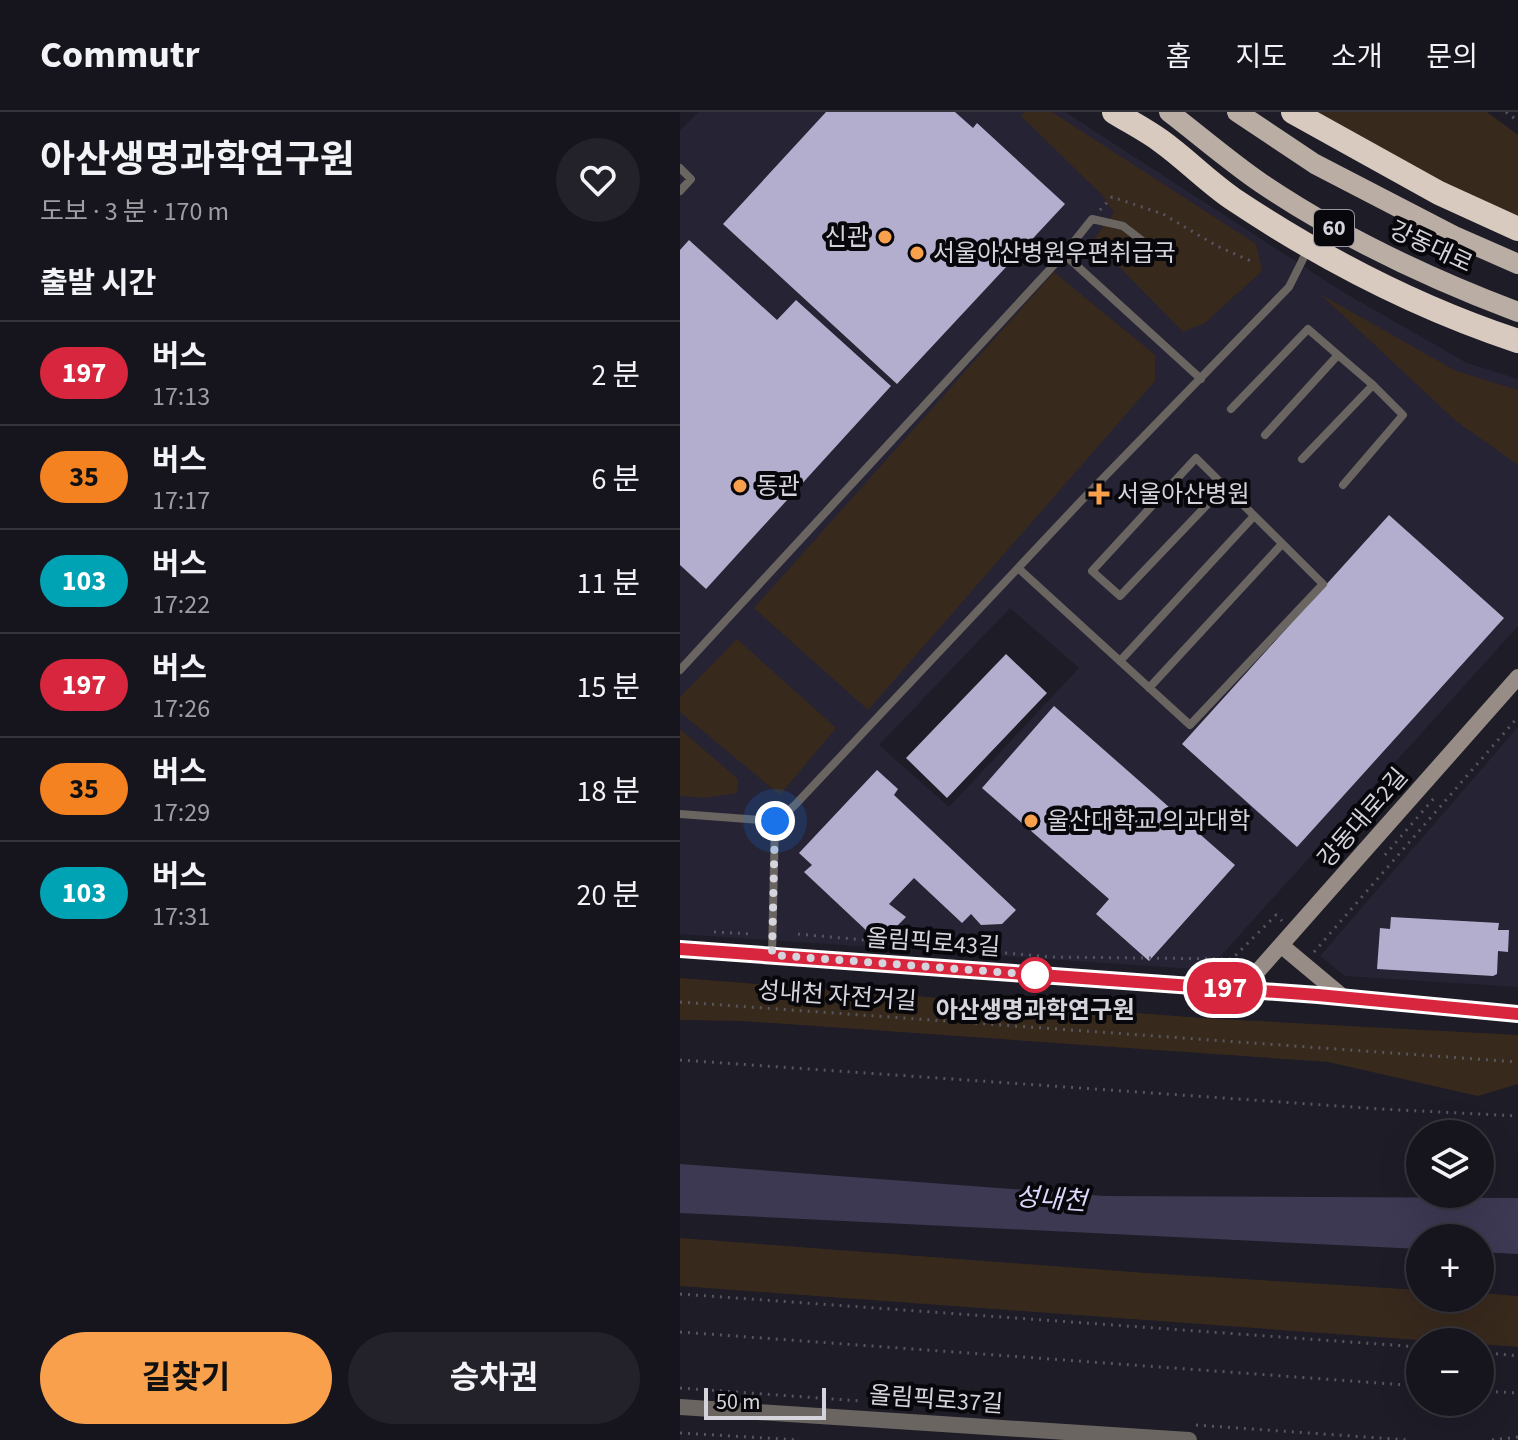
<!DOCTYPE html>
<html lang="ko">
<meta charset="utf-8">
<style>
:root{--surface:#16151d;--page:#23222a;--text:#f1f3f6;--muted:#9e9fa4;--line:#35343b;--accent:#f9a04d}
body{margin:0;font-family:"Source Sans 3","Noto Sans KR",sans-serif;background:var(--page);color:var(--text);height:100vh;display:flex;flex-direction:column;font-size:30px;white-space:nowrap}
*{box-sizing:border-box;margin:0}
p{font-size:26px;color:var(--muted)}
.icon{flex:none;width:44px;height:44px;fill:none;stroke:currentColor;stroke-width:2;stroke-linecap:round;stroke-linejoin:round}
.map{position:relative;flex:1;overflow:hidden}
.sheet{display:flex;flex-direction:column;background:var(--surface);width:680px}
.sheet>*{flex:none}
.badge{padding:0 16px;border-radius:26px;font-size:28px;line-height:52px}
.buttons{position:absolute;left:726px;top:1008px;display:grid;gap:16px}
.buttons a{display:grid;place-items:center;width:88px;height:88px;border-radius:50%;background:var(--surface);box-shadow:0 8px 32px #0002,0 0 0 2px var(--line);font-size:40px}
.scale{position:absolute;left:24px;bottom:20px;width:122px;box-sizing:border-box;padding-left:8px;border:4px solid #d5d4dc;border-top:0;font-size:22px;line-height:28px;white-space:nowrap;color:#d5d4dc;-webkit-text-stroke:6px #08070c;paint-order:stroke}
.you{position:absolute;width:40px;height:40px;margin:-20px;border:6px solid #fff;border-radius:50%;background:#1a73e8;box-shadow:0 0 0 12px #1a73e833}
.map>.badge{position:absolute;translate:-50% -50%;box-shadow:0 0 0 4px #fff}
h2{padding:0 40px;font-size:30px;line-height:72px}
.round{display:grid;place-items:center;flex:none;width:84px;height:84px;border-radius:42px;background:var(--page)}
.overview{display:flex;align-items:center;justify-content:space-between;height:136px;padding:0 40px}
h1{font-size:38px;font-weight:700;line-height:60px}
.action{display:flex;gap:16px;margin-top:auto;padding:16px 40px}
.action a{flex:1;height:92px;border-radius:48px;background:var(--accent);color:#111;font-size:32px;font-weight:700;line-height:92px;text-align:center}
.action a+a{background:var(--page);color:var(--text)}
ul{padding:0;list-style:none}
li{display:flex;align-items:center;gap:24px;height:104px;padding:0 40px;border-top:2px solid var(--line)}
li div{flex:1}
li b{display:block;font-size:30px}
li em{font-style:normal}
li .badge{min-width:88px;font-weight:700;text-align:center}
header{display:flex;align-items:center;gap:48px;box-sizing:border-box;height:112px;padding:0 40px;background:var(--surface);border-bottom:2px solid var(--line)}
header strong{font-size:38px}
nav{display:flex;gap:44px;margin-inline-start:auto;font-size:28px}
main{display:flex;flex:1;min-height:0}
.map>svg:first-child{display:block}
.built{fill:#262334;fill-rule:evenodd}
.green{fill:#38291d}
.water{fill:#3e3953}
.building{fill:#b3aece}
.lines{fill:none;stroke-linecap:round;stroke-linejoin:round}
.path{stroke:#575560;stroke-width:3;stroke-dasharray:2 6;stroke-linecap:butt}
.lane{stroke:#6a6560;stroke-width:8}
.street{stroke:#6a6560;stroke-width:16}
.secondary{stroke:#978d86;stroke-width:16}
.primary{stroke:#b9ada4;stroke-width:20}
.highway{stroke:#d8cabf;stroke-width:24}
.line-casing{stroke:#fff;stroke-width:18}
.line{stroke:#d7263d;stroke-width:12}
.walk{stroke:#d5d4dc;stroke-width:8;stroke-dasharray:0 14.4}
.poi-dot{fill:#f9a04d;stroke:#08070c;stroke-width:3}
.stop-dot{fill:#fff;stroke:#d7263d;stroke-width:4}
.labels{text-anchor:middle;dominant-baseline:central;stroke-width:8;stroke-linejoin:round;paint-order:stroke}
.shield{fill:#08070c;stroke:#98969e;stroke-width:2}
.shield-label{font-size:22px;font-weight:bold;fill:#d5d4dc}
.poi-label{font-size:24px;fill:#d5d4dc;stroke:#08070c;text-anchor:start}
.street-label{font-size:24px;fill:#d5d4dc;stroke:#08070c}
.stop-label{font-size:24px;font-weight:bold;fill:#d5d4dc;stroke:#08070c}
.water-label{font-size:26px;font-style:italic;fill:#ddd7f9;stroke:#08070c}
</style>
<header>
<strong>Commutr</strong>
<nav><a>홈</a><a>지도</a><a>소개</a><a>문의</a></nav>
</header>
<main>
<section class="sheet">
<div class="overview"><div><h1>아산생명과학연구원</h1><p>도보 · 3 분 · 170 m</p></div><a class="round"><svg class="icon" aria-label="heart" viewBox="0 0 24 24"><path d="M12 20l-8-8c-3-5 5-10 8-4 3-6 11-1 8 4z"/></svg></a></div>
<h2>출발 시간</h2>
<ul>
<li><span class="badge" style="background:#d7263d;color:#fff">197</span><div><b>버스</b><p>17:13</p></div><em>2 분</em></li>
<li><span class="badge" style="background:#f58220;color:#111">35</span><div><b>버스</b><p>17:17</p></div><em>6 분</em></li>
<li><span class="badge" style="background:#00a3b4;color:#fff">103</span><div><b>버스</b><p>17:22</p></div><em>11 분</em></li>
<li><span class="badge" style="background:#d7263d;color:#fff">197</span><div><b>버스</b><p>17:26</p></div><em>15 분</em></li>
<li><span class="badge" style="background:#f58220;color:#111">35</span><div><b>버스</b><p>17:29</p></div><em>18 분</em></li>
<li><span class="badge" style="background:#00a3b4;color:#fff">103</span><div><b>버스</b><p>17:31</p></div><em>20 분</em></li>
</ul>
<div class="action"><a>길찾기</a><a>승차권</a></div>
</section>
<div class="map">
<svg width="838" height="1328" viewBox="0 0 838 1328">
<rect width="100%" height="100%" fill="#1e1c27"/>
<path class="built" d="M 19,0 L 385,0 L 663,180 L 787,251 L 838,267 L 838,514 L 528,858 L 0,822 L 0,18 ZM 330,496 L 399,556 L 269,695 L 199,633 Z
M 838,615 L 838,875 L 665,864 L 640,844 Z"/>
<path class="green" d="M 344,0 L 372,0 L 576,132 L 582,159 L 525,211 L 503,220 L 413,128 L 434,101 L 422,83 L 341,4 Z
M 631,0 L 807,0 L 838,23 L 838,107 L 759,77 Z
M 374,160 L 475,243 L 475,269 L 188,598 L 74,496 Z
M 640,182 L 776,259 L 838,278 L 838,353 L 776,309 Z
M 57,527 L 156,616 L 100,683 L 0,600 L 0,585 Z
M 0,617 L 58,667 L 57,681 L 24,686 L 0,684 Z
M 0,866 L 521,906 L 838,923 L 838,972 L 798,984 L 648,950 L 63,909 L 0,908 Z
M 0,1126 L 466,1161 L 740,1178 L 740,1186 L 800,1186 L 800,1181 L 838,1184 L 838,1235 L 800,1232 L 800,1230 L 766,1230 L 0,1174 Z"/>
<path class="water" d="M 0,1052 L 424,1084 L 838,1086 L 838,1142 L 800,1140 L 800,1126 L 740,1126 L 740,1137 L 0,1101 Z"/>
<path class="building" d="M 146,0 L 275,0 L 293,16 L 297,11 L 385,92 L 217,272 L 43,112 Z
M 9,128 L 97,208 L 116,188 L 211,274 L 26,477 L 0,453 L 0,138 Z
M 709,403 L 824,506 L 617,735 L 502,632 Z
M 326,542 L 367,581 L 267,686 L 226,646 Z
M 374,594 L 555,753 L 469,849 L 416,802 L 429,787 L 302,676 Z
M 197,658 L 218,677 L 214,683 L 336,798 L 322,812 L 301,813 L 291,802 L 282,811 L 234,766 L 209,792 L 226,805 L 211,820 L 189,821 L 124,760 L 132,753 L 119,741 Z
M 711,805 L 819,811 L 818,818 L 829,818 L 828,840 L 818,839 L 817,862 L 813,864 L 697,857 L 700,816 L 710,817 Z"/>
<g class="lines">
<path class="path" d="M 826,0 L 838,9
M 420,98 L 432,85 L 483,102 L 537,134 L 573,150
M 705,743 L 755,685
M 34,820 L 72,822
M 118,822 L 370,845 L 552,847 L 596,803 L 602,809
M 634,840 L 838,605
M 0,890 L 838,950
M 0,948 L 701,997 L 838,1004
M 0,1182 L 740,1235
M 0,1220 L 740,1274
M 800,1240 L 838,1244
M 0,1276 L 181,1289
M 800,1279 L 838,1281
M 516,1313 L 728,1328
M 0,1321 L 120,1328
M 812,1328 L 838,1325"/>
<path class="lane" d="M 0,56 L 11,67 L 0,79
M 384,142 L 412,107 L 443,114 L 465,131
M 658,243 L 693,273
M 551,297 L 628,217 L 658,243 L 585,323
M 622,347 L 693,273 L 723,303 L 663,373
M 338,456 L 510,613 L 643,472 L 516,346 L 412,459 L 440,484 L 544,375
M 440,549 L 574,404
M 0,558 L 384,142 L 521,267
M 469,576 L 602,432
M 0,702 L 95,709 L 114,694 L 402,388 L 609,175 L 628,137
M 92,843 L 95,709"/>
<path class="street" d="M 0,1295 L 509,1328"/>
<path class="secondary" d="M 602,834 L 663,885
M 0,837 L 663,885 L 838,902
M 562,877 L 838,565"/>
<path class="primary" d="M 489,0 C 519,23 549,49 581,71 C 661,125 748,166 838,200
M 557,0 L 635,52 L 774,124 L 838,152"/>
<path class="highway" d="M 434,0 C 450,10 466,18 481,29 C 506,47 527,69 553,87 C 640,145 738,196 838,229
M 613,0 L 759,81 L 838,117"/>
</g>
<g class="lines">
<defs>
<path id="line" d="M 0,837 L 638,883 L 838,902"/>
</defs>
<use href="#line" class="line-casing"/>
<use href="#line" class="line"/>
<path class="walk" d="M 95,709 L 92,843 L 359,863 L 355,863"/>
</g>
<g class="poi-dot">
<circle cx="205" cy="125" r="8"/>
<circle cx="237" cy="141" r="8"/>
<circle cx="60" cy="374" r="8"/>
<path d="M415 370h8v8h8v8h-8v8h-8v-8h-8v-8h8z"/>
<circle cx="351" cy="709" r="8"/>
</g>
<circle class="stop-dot" cx="355" cy="863" r="16"/>
<g class="labels">
<rect class="shield" x="634" y="98" width="40" height="36" rx="6"/>
<g class="shield-label">
<text x="654" y="116">60</text>
</g>
<g class="poi-label">
<text x="189" y="125" text-anchor="end">신관</text>
<text x="253" y="141">서울아산병원우편취급국</text>
<text x="76" y="374">동관</text>
<text x="437" y="382">서울아산병원</text>
<text x="367" y="709">울산대학교 의과대학</text>
</g>
<g class="street-label">
<text transform="translate(751 135) rotate(25)">강동대로</text>
<text transform="translate(683 706) rotate(-49)">강동대로2길</text>
<text transform="translate(253 831) rotate(4)">올림픽로43길</text>
<text transform="translate(157 884) rotate(4)">성내천 자전거길</text>
<text transform="translate(256 1288) rotate(4)">올림픽로37길</text>
</g>
<g class="stop-label">
<text x="355" y="898">아산생명과학연구원</text>
</g>
<g class="water-label">
<text transform="translate(371 1087) rotate(4)">성내천</text>
</g>
</g>
</svg>
<div class="buttons">
<a><svg class="icon" aria-label="layers" viewBox="0 0 24 24"><path d="M12 4l9 5-9 5-9-5zM3 14l9 5 9-5"/></svg></a>
<a>+</a>
<a>−</a>
</div>
<div class="scale">50 m</div>
<div class="you" style="left:95px;top:709px"></div>
<b class="badge" style="left:545px;top:876px;background:#d7263d;color:#fff">197</b>
</div>
</main>
